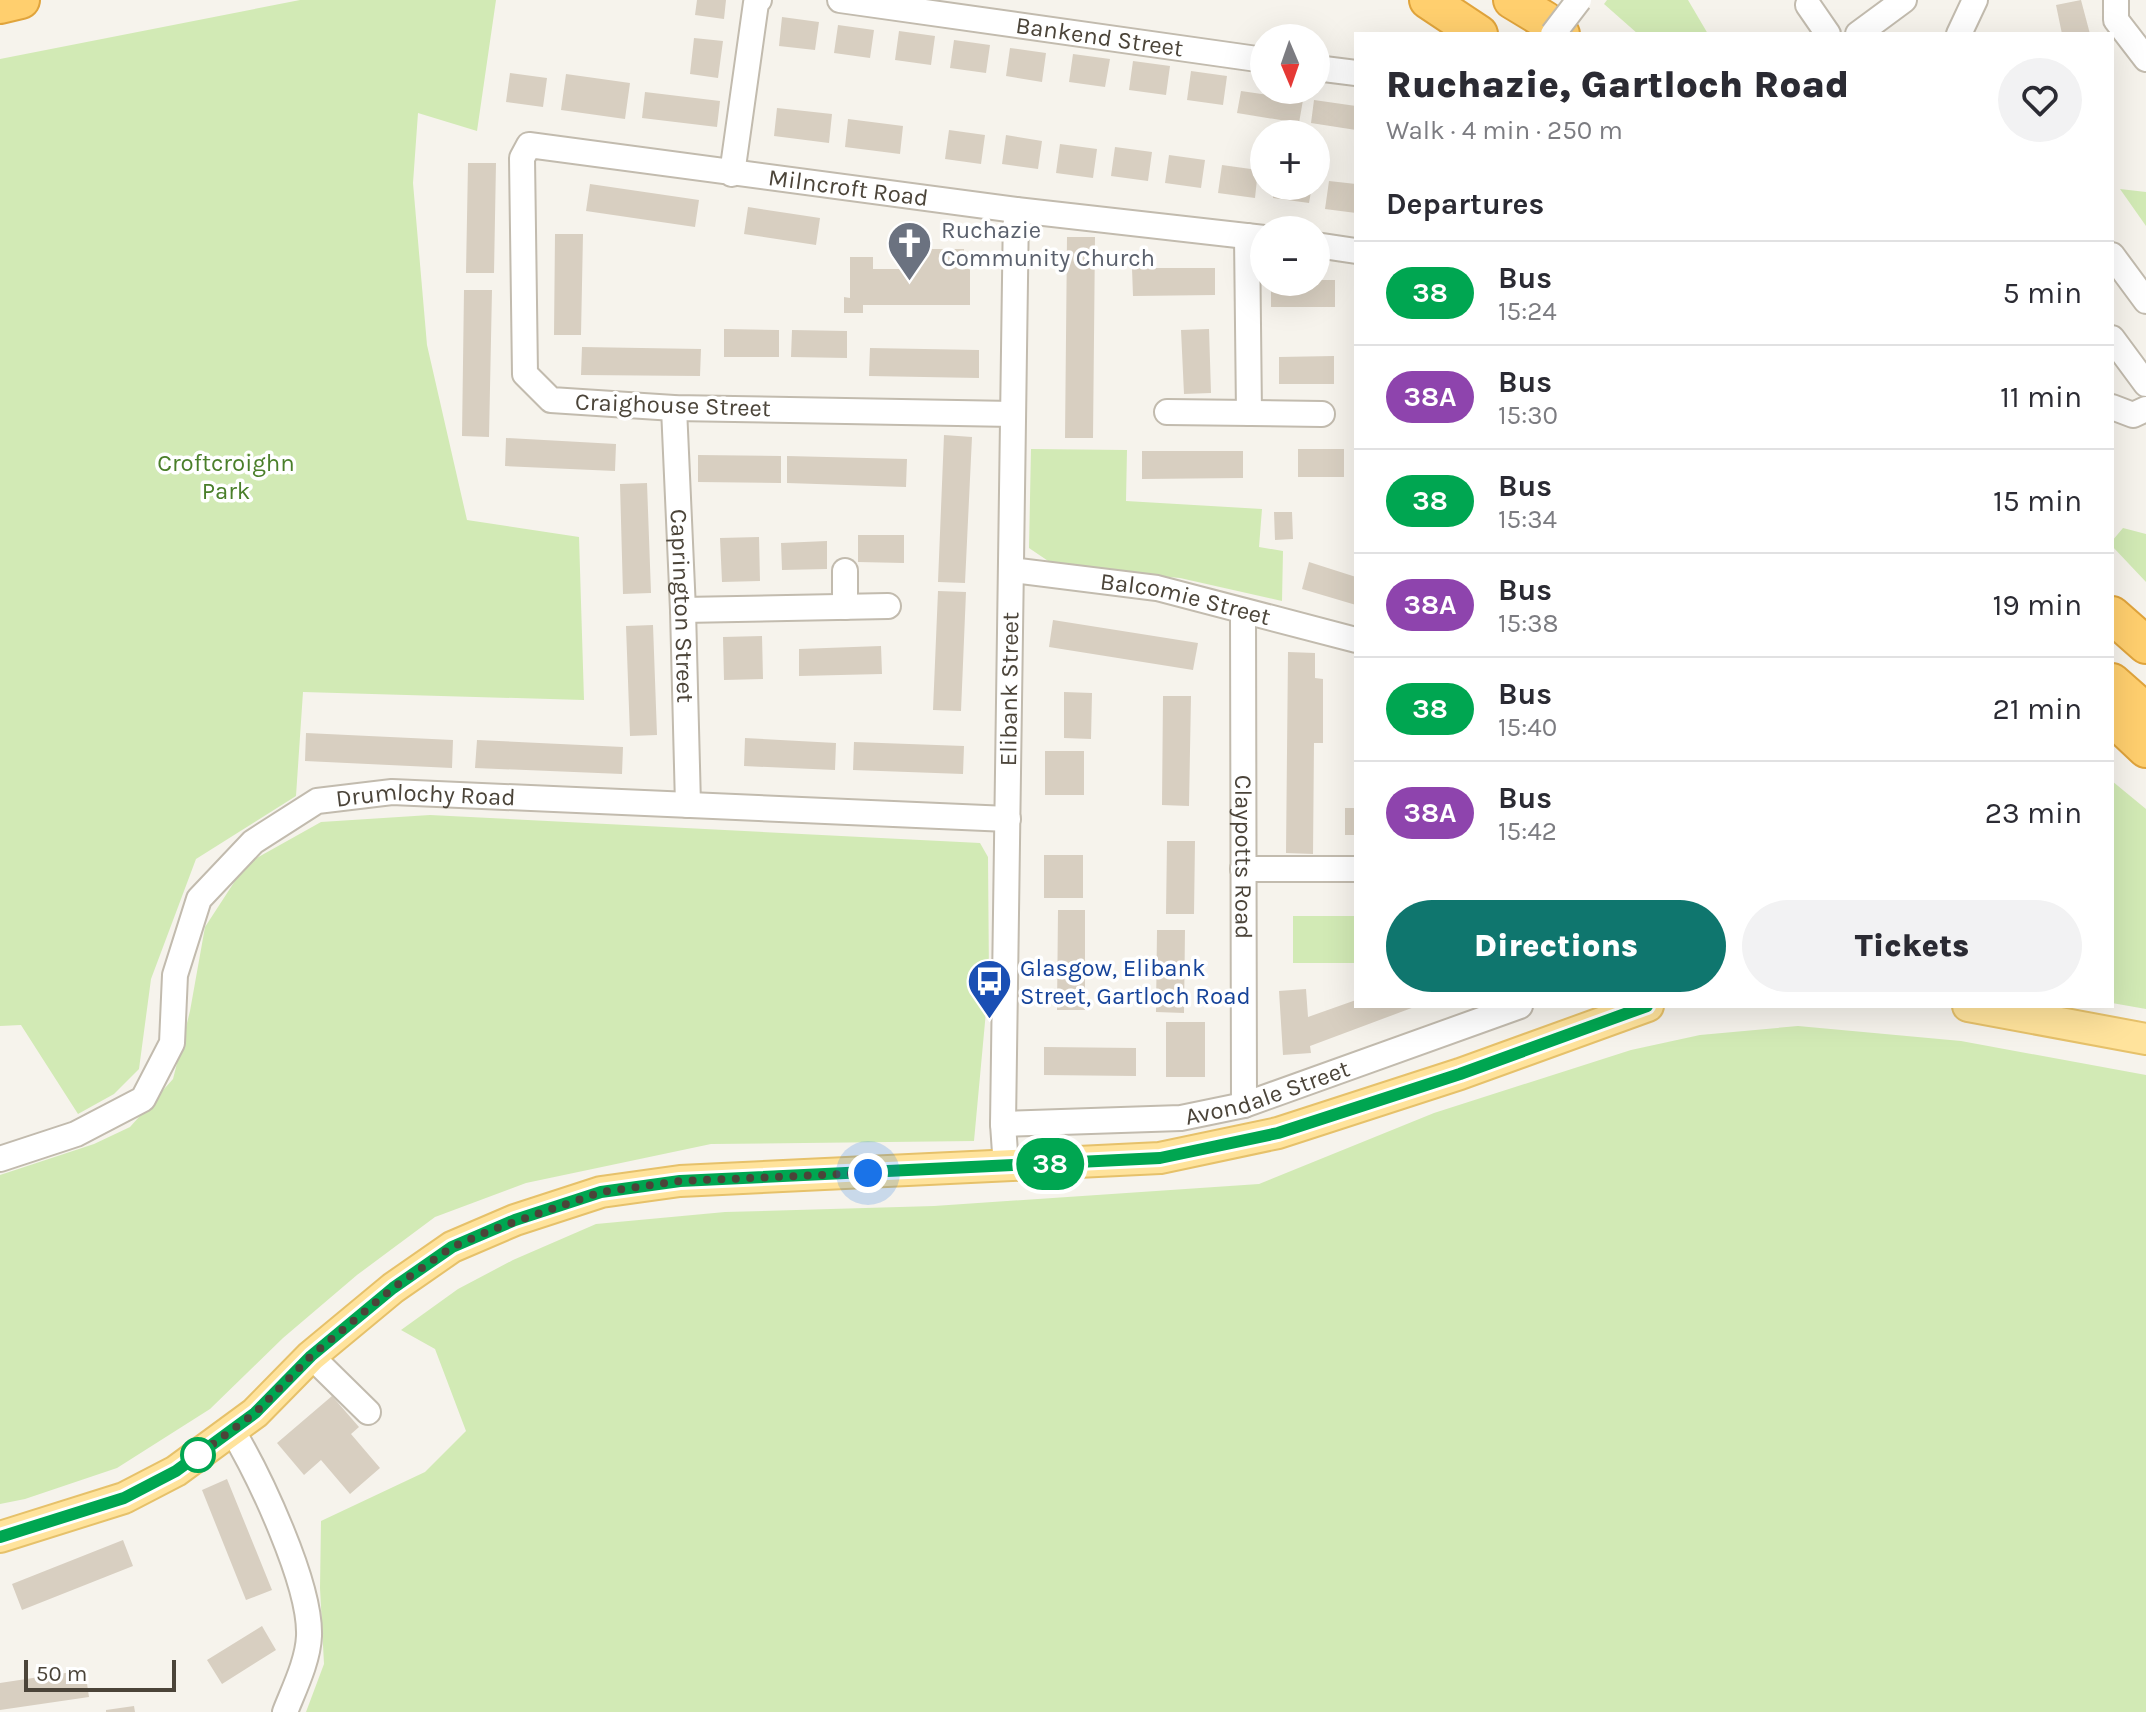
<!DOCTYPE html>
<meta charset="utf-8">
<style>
:root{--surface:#fff;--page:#f2f2f3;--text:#2b2b33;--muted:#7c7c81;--line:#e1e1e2;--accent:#0f766e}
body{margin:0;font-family:Karla,sans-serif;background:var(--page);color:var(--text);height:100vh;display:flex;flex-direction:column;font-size:30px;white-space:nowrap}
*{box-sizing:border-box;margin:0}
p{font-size:26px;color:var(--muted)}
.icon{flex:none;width:44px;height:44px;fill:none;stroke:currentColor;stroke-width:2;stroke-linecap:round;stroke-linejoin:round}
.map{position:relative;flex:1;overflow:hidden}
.panel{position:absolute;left:1354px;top:32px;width:760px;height:976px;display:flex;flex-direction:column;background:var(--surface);border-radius:0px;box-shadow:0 8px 32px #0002}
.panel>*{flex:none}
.badge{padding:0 16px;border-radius:26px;font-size:28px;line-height:52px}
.needle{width:52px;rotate:178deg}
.controls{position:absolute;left:1250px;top:24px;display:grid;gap:16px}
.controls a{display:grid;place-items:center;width:80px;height:80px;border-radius:50%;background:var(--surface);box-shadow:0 8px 32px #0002;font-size:40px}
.scale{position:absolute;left:24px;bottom:20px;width:152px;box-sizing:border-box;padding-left:8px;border:4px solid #4b4439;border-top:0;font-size:22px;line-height:28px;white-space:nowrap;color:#4b4439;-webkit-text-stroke:6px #fff;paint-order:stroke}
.you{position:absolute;width:40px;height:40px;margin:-20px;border:6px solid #fff;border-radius:50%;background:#1a73e8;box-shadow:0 0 0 12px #1a73e833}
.map>.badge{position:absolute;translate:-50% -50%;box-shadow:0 0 0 4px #fff}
h2{padding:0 32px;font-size:30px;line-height:72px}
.round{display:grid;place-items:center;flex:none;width:84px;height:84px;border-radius:42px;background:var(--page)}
.head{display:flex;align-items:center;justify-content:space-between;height:136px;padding:0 32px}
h1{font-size:38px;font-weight:800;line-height:60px}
.primary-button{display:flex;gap:16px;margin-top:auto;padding:16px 32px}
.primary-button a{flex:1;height:92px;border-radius:48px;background:var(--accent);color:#fff;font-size:32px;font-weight:800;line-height:92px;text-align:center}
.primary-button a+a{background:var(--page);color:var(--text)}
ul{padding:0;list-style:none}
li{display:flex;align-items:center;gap:24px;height:104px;padding:0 32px;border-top:2px solid var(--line)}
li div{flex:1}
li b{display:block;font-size:30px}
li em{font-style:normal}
li .badge{min-width:88px;font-weight:700;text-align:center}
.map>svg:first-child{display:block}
.green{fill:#d2eab5}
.building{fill:#d8cfc1}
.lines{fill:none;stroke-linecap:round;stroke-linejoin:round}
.minor-casing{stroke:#c2bbae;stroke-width:28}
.major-casing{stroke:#e6c16a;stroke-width:34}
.highway-casing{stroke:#e0a43c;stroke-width:40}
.minor{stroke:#fff;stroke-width:24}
.major{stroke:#ffe39c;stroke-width:30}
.highway{stroke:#ffcf6e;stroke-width:36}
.minor-bridge-casing{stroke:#c2bbae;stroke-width:28;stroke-linecap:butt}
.minor-bridge{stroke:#fff;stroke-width:24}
.line-casing{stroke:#fff;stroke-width:18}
.line{stroke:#00a651;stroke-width:12}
.walk{stroke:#4b4439;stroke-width:8;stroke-dasharray:0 14.4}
.stop-dot{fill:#fff;stroke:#00a651;stroke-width:4}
.labels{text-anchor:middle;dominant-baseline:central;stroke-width:7;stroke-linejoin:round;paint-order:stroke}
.street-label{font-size:24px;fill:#4b4439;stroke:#fff}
.worship-label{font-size:24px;fill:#5b616d;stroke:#fff;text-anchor:start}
.park-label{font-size:24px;fill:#4a7f2a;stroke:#fff}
.transit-label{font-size:24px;fill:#164399;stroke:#fff;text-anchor:start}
</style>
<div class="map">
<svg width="2146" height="1712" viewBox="0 0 2146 1712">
<rect width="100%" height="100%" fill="#f6f3ec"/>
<path class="green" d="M 300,0 L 496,0 L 477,131 L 418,113 L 413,183 L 427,345 L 467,520 L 579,537 L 584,700 L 303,692 L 296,796 L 196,859 L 151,979 L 139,1069 L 114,1094 L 78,1114 L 21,1025 L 0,1026 L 0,59 Z
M 1607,0 L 1688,0 L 1708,34 L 1638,34 L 1604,4 Z
M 2120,189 L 2146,192 L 2146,226 Z
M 1031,449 L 1127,450 L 1126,501 L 1262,509 L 1259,547 L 1283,551 L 1282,601 L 1180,578 L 1057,567 L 1029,548 Z
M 2123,528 L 2146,534 L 2146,582 L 2112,546 L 2112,541 Z
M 2112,781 L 2146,809 L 2146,1009 L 2112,1003 Z
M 430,815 L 980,843 L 988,857 L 989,979 L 974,1141 L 711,1144 L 526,1183 L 435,1217 L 357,1275 L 283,1338 L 210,1409 L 117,1468 L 25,1499 L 0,1504 L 0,1175 L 94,1144 L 130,1127 L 173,1079 L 190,1011 L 205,927 L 246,864 L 321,822 Z
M 1293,916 L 1356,916 L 1356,963 L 1293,963 Z
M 1798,1026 L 1961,1041 L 2146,1075 L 2146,1712 L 306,1712 L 324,1664 L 320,1588 L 321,1521 L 425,1472 L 466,1431 L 435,1349 L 401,1330 L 458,1289 L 513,1260 L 596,1224 L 725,1212 L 934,1206 L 1259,1184 L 1434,1113 L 1631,1050 L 1700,1035 Z"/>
<path class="building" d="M 697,0 L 726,0 L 724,19 L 695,15 Z
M 2081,0 L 2090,34 L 2062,34 L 2056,5 Z
M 782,17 L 819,22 L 815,50 L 779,46 Z
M 838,25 L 874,30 L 870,58 L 834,53 Z
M 899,31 L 935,36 L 931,65 L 895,60 Z
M 694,38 L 723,41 L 718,78 L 690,74 Z
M 954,40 L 990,45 L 986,73 L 950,68 Z
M 1010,48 L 1046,53 L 1042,82 L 1006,76 Z
M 1073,54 L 1110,59 L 1105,87 L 1069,82 Z
M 1133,61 L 1170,66 L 1166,95 L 1129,90 Z
M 1191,71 L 1227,76 L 1223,105 L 1187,100 Z
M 510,73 L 547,78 L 543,107 L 506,102 Z
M 566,74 L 630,83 L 625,119 L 561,110 Z
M 1241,91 L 1303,100 L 1299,123 L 1237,113 Z
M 645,92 L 720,101 L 717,127 L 642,118 Z
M 1314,100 L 1356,106 L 1356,130 L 1311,123 Z
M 777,108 L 832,114 L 829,143 L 774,136 Z
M 848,119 L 903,126 L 900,154 L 845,147 Z
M 949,130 L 985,135 L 981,164 L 945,159 Z
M 1006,135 L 1042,141 L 1038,169 L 1002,164 Z
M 1060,144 L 1097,149 L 1093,178 L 1056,173 Z
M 1115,147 L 1152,152 L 1148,181 L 1111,176 Z
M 1169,155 L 1205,160 L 1201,188 L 1165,183 Z
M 468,163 L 496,163 L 494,273 L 466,273 Z
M 1222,165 L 1258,170 L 1255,198 L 1218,193 Z
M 1329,181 L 1356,184 L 1356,213 L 1325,209 Z
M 590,184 L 699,200 L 695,227 L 586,211 Z
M 1274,186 L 1312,186 L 1309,203 L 1273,198 Z
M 748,207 L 820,218 L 816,245 L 744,234 Z
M 555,234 L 583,234 L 581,335 L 554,335 Z
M 1067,237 L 1095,237 L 1093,438 L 1065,438 Z
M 918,249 L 964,249 L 964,269 L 970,269 L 970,305 L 863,305 L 863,313 L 844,313 L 844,297 L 850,298 L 850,257 L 873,257 L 873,269 L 918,269 Z
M 1132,268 L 1215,268 L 1215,295 L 1133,296 Z
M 1316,280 L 1335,280 L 1335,307 L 1271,307 L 1271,282 L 1316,282 Z
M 464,290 L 492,290 L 489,437 L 462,436 Z
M 724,329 L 779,330 L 779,357 L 724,357 Z
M 1209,329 L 1211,393 L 1184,394 L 1181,330 Z
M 792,330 L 847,331 L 847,358 L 791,357 Z
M 582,347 L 701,349 L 700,376 L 581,375 Z
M 870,348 L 979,350 L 979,378 L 869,376 Z
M 1334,356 L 1334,384 L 1279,384 L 1279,357 Z
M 944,435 L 972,437 L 965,583 L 938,582 Z
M 506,438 L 616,444 L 615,471 L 505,466 Z
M 1298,449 L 1344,449 L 1344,477 L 1298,477 Z
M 1142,451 L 1243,451 L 1243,478 L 1142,479 Z
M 698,455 L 781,456 L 781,483 L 698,482 Z
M 787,456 L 907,459 L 906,487 L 787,483 Z
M 647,483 L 651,593 L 623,594 L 620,484 Z
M 1274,512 L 1292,512 L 1293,539 L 1275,540 Z
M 858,535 L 904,535 L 904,563 L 858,562 Z
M 759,537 L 760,581 L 722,582 L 720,538 Z
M 827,541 L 827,569 L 782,570 L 781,543 Z
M 1309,562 L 1356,577 L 1356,605 L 1302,589 Z
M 938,591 L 966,592 L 961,711 L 933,710 Z
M 1053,620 L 1198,643 L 1193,670 L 1049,647 Z
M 653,625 L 657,735 L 630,736 L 626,626 Z
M 762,636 L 763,679 L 724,680 L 723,637 Z
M 881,646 L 882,674 L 799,676 L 799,649 Z
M 1288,652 L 1315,653 L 1315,678 L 1323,679 L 1323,743 L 1314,743 L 1313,854 L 1286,853 Z
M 1064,692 L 1092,693 L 1091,739 L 1064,738 Z
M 1163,696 L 1191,696 L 1189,806 L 1162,805 Z
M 306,733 L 453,740 L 452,768 L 305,761 Z
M 745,738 L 836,743 L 835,770 L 744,766 Z
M 477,740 L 623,747 L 622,774 L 475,768 Z
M 854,742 L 964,746 L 963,774 L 853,770 Z
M 1045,751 L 1084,751 L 1084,795 L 1045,795 Z
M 1345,808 L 1356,808 L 1356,835 L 1345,835 Z
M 1167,841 L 1195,841 L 1194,914 L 1166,914 Z
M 1044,855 L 1083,855 L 1083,898 L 1044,898 Z
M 1058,910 L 1085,910 L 1085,1010 L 1057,1010 Z
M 1157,930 L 1185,930 L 1184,1013 L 1156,1012 Z
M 1306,989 L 1308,1017 L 1356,1000 L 1356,1006 L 1417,1006 L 1310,1046 L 1311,1053 L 1283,1055 L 1279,991 Z
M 1166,1022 L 1205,1022 L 1205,1077 L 1166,1077 Z
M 1044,1047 L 1136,1048 L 1136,1076 L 1044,1075 Z
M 332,1396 L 359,1427 L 351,1434 L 380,1468 L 350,1494 L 321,1460 L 304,1475 L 277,1443 Z
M 227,1479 L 272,1590 L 246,1600 L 202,1490 Z
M 123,1540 L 133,1566 L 22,1610 L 12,1584 Z
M 262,1626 L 276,1650 L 222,1684 L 207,1660 Z
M 85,1670 L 89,1697 L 0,1710 L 0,1683 Z
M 134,1706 L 135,1712 L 106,1712 L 106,1710 Z"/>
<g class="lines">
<defs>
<g id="minor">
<path id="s1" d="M 840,0 L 1264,60"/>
<path d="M 2116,0 L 2116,20 L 2146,59"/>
<path d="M 1808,5 L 1828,34"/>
<path d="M 1858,34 L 1904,0"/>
<path d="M 1959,34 L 1975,0"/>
<path d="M 1316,68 L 1356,73"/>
<path d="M 732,174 L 756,3 L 759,0"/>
<path d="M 1247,236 L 1249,413"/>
<path d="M 1316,245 L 1356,251"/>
<path d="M 2112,255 L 2146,301"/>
<path d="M 2112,338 L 2146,384"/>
<path d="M 2112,407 L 2133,415 L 2146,409"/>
<path id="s2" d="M 674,408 L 683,610 L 688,805"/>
<path d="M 1167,412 L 1322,414"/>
<path id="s3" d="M 1013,414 L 674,408 L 551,400 L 525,374 L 522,158 L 529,145 L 1016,210 L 1264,238"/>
<path id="s4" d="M 1012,570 L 1157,588 L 1356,640"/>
<path d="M 845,607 L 845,571"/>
<path d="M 683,610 L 888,606"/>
<path id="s5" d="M 1243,611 L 1244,1105"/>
<path d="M 1243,869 L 1356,869"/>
<path id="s6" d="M 1003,1124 L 1181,1118 L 1244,1105 L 1520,1006"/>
<path id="s7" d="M 0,1159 L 76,1134 L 143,1099 L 172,1043 L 175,975 L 199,899 L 253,842 L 317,801 L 392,792 L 1008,819"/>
<path id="s8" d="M 1006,1167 L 1003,1124 L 1016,210"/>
<path d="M 311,1356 L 368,1412"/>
<path d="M 232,1430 C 259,1475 311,1584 309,1636 C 308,1661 294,1689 285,1712"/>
</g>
<path id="major" d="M 1968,1006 L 2146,1039
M 0,1537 L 124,1498 L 176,1471 L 255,1413 L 311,1356 L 393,1288 L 452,1247 L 515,1220 L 601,1192 L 680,1181 L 1160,1158 L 1278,1133 L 1460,1074 L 1648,1006"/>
<path id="highway" d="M 1428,0 L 1479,34
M 1512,0 L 1545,20 L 1561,34
M 0,5 L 21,0
M 2112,615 L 2146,645
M 2112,682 L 2146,712
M 2112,717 L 2146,749"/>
</defs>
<use href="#minor" class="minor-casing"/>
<use href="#major" class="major-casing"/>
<use href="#highway" class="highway-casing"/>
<use href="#minor" class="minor"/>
<use href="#major" class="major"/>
<use href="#highway" class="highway"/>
<defs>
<path id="minor-bridge" d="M 1553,34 L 1579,0"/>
</defs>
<use href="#minor-bridge" class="minor-bridge-casing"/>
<use href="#minor-bridge" class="minor-bridge"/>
</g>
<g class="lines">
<defs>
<path id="line" d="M 0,1537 L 124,1498 L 176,1471 L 255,1413 L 311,1356 L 393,1288 L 452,1247 L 515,1220 L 601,1192 L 680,1181 L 1160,1158 L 1278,1133 L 1460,1074 L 1647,1006"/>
</defs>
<use href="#line" class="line-casing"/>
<use href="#line" class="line"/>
<path class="walk" d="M 198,1455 L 194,1458 L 255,1413 L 311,1356 L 393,1288 L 452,1247 L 494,1229 L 601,1192 L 680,1181 L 868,1173"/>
</g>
<defs>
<symbol id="church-pin" viewBox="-11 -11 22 30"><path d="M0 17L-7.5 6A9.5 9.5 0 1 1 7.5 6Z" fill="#6b7280" stroke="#fff"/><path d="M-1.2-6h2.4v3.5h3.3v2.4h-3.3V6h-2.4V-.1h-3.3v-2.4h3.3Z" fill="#fff"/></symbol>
<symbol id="bus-pin" viewBox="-11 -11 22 30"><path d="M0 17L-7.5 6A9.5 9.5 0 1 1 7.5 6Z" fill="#1a4fb4" stroke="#fff"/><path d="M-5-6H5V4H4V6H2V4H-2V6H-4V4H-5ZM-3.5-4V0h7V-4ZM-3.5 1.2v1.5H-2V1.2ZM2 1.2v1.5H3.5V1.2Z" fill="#fff"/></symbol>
</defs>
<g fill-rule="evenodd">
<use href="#church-pin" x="884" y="218" width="51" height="69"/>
<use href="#bus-pin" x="964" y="956" width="51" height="69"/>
</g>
<circle class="stop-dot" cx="198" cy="1455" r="16"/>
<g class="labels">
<g class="street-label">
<text stroke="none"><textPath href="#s1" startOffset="262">Bankend Street</textPath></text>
<text stroke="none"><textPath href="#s3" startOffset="1052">Milncroft Road</textPath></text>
<text transform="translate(673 405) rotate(2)">Craighouse Street</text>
<text stroke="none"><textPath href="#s4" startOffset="176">Balcomie Street</textPath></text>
<text stroke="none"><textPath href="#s2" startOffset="198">Caprington Street</textPath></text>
<text stroke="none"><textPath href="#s8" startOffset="478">Elibank Street</textPath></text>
<text stroke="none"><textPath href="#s7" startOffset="630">Drumlochy Road</textPath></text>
<text stroke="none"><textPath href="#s5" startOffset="246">Claypotts Road</textPath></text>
<text stroke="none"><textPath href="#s6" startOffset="268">Avondale Street</textPath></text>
</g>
<g class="worship-label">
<text x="941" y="230">Ruchazie<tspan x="941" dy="28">Community Church</tspan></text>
</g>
<g class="park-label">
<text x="226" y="463">Croftcroighn<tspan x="226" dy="28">Park</tspan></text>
</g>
<g class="transit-label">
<text x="1020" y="968">Glasgow, Elibank<tspan x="1020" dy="28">Street, Gartloch Road</tspan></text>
</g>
</g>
</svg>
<div class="controls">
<a><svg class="needle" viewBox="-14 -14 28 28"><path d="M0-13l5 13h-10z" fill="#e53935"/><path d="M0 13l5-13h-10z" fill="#7c7c81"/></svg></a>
<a>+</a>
<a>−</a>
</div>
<div class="scale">50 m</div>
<div class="you" style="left:868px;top:1173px"></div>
<b class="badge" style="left:1050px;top:1164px;background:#00a651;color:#fff">38</b>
<section class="panel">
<div class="head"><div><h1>Ruchazie, Gartloch Road</h1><p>Walk · 4 min · 250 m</p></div><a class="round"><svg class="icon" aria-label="heart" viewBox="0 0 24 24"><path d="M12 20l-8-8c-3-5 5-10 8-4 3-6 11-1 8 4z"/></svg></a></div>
<h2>Departures</h2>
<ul>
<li><span class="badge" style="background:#00a651;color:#fff">38</span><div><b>Bus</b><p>15:24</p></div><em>5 min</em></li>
<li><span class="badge" style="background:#8e44ad;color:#fff">38A</span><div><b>Bus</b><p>15:30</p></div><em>11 min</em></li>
<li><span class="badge" style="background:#00a651;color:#fff">38</span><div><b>Bus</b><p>15:34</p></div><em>15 min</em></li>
<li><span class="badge" style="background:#8e44ad;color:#fff">38A</span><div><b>Bus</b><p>15:38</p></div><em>19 min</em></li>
<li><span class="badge" style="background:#00a651;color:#fff">38</span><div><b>Bus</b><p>15:40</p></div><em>21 min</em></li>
<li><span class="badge" style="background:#8e44ad;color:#fff">38A</span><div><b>Bus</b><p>15:42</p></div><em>23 min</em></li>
</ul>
<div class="primary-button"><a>Directions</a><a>Tickets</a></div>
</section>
</div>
